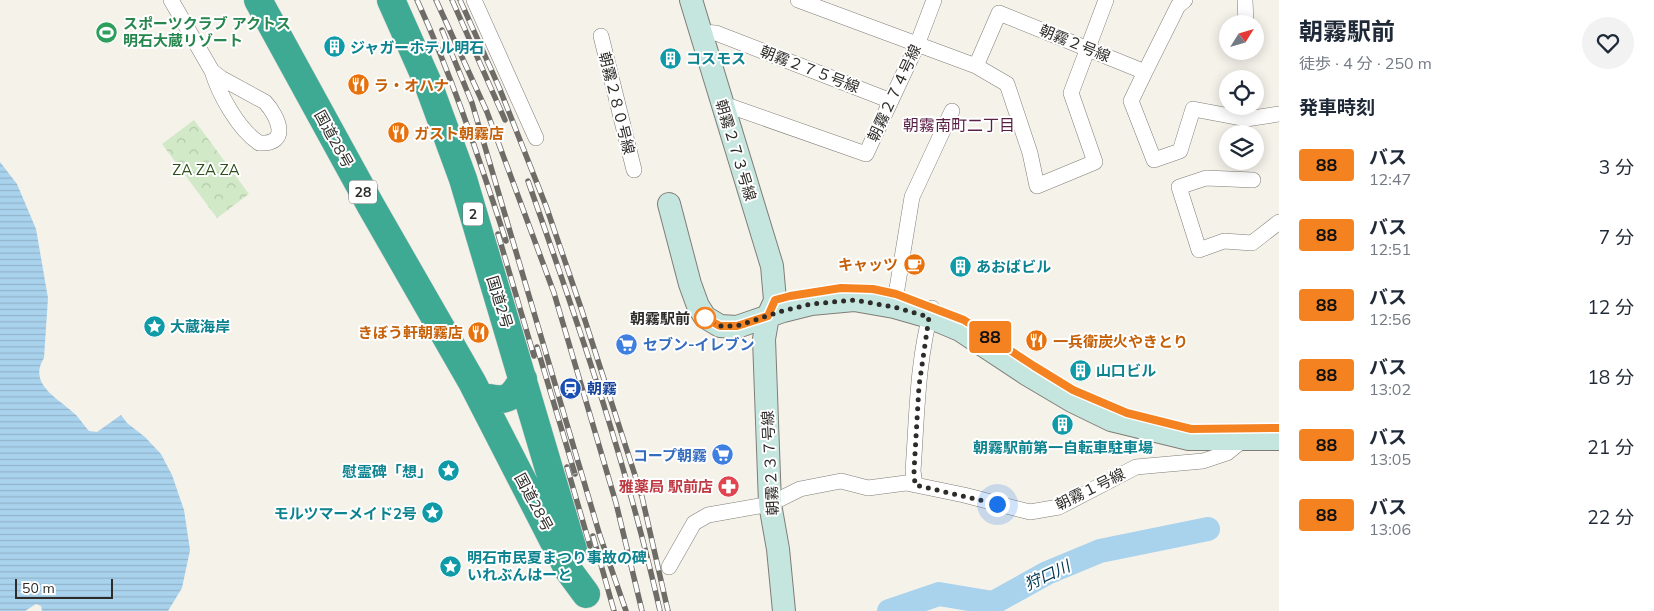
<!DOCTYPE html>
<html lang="ja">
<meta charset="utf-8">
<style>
:root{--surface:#fff;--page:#f2f2f3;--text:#1f2937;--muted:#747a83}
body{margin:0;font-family:Mulish,"Noto Sans JP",sans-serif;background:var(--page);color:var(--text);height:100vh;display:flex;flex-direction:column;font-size:19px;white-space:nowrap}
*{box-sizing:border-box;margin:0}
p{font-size:16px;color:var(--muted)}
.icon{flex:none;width:28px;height:28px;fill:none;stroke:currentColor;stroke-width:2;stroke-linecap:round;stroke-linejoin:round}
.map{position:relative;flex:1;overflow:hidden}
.drawer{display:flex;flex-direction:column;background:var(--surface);width:375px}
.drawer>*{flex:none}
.badge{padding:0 10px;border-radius:4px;font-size:18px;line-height:32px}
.needle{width:32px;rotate:53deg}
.tools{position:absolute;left:1219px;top:15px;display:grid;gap:10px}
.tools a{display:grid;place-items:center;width:45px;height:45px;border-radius:50%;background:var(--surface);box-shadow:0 2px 12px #0003;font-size:25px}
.scale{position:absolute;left:15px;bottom:12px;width:98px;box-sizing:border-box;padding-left:5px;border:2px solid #2d2c29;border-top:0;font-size:14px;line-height:18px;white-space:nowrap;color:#2d2c29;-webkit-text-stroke:4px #fff;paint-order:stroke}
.you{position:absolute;width:25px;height:25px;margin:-12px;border:4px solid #fff;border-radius:50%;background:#1a73e8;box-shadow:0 0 0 8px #1a73e833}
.map>.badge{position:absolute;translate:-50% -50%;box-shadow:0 0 0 2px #fff}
h2{padding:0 20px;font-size:19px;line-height:45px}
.round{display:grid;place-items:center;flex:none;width:52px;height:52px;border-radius:26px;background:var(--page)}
.overview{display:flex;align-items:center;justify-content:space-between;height:85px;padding:0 20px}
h1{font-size:24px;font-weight:700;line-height:38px}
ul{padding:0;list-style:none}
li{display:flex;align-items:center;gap:15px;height:70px;padding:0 20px}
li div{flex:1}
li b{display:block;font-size:19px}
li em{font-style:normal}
li .badge{min-width:55px;font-weight:700;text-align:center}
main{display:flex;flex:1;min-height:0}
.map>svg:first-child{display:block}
.park{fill:url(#park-crowns)}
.water{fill:url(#water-rules)}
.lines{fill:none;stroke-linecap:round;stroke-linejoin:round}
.river{stroke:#a9d2ed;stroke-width:24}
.street-casing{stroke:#807d76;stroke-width:16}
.secondary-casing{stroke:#807d76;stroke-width:24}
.highway-casing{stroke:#d1d1d0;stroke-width:29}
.street{stroke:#fff;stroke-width:15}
.secondary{stroke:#c5e6df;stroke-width:22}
.highway{stroke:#3eaa93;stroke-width:28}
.rail-casing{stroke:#6e6c67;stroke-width:5.5}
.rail{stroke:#fff;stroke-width:4;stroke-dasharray:11;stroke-linecap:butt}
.line-casing{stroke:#fff;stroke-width:11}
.line{stroke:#f58220;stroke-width:8}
.walk{stroke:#2d2c29;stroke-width:5;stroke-dasharray:0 9}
.stop-dot{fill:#fff;stroke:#f58220;stroke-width:2.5}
.labels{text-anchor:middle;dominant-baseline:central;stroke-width:4;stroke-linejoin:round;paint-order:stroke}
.shield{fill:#fff;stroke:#6c6b69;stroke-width:1}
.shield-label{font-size:14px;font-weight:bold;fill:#2d2c29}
.leisure-label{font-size:15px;font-weight:bold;fill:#27864d;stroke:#fff;text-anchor:start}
.street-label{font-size:15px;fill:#2d2c29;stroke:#fff}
.culture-label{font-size:15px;font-weight:bold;fill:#0d838f;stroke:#fff;text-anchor:start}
.food-label{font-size:15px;font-weight:bold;fill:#c56008;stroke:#fff;text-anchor:start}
.park-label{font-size:15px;fill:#2d4e1b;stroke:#fff}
.stop-label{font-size:15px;font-weight:bold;fill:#2d2c29;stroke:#fff;text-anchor:end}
.shop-label{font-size:15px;font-weight:bold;fill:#366cbe;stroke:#fff;text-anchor:start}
.transit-label{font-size:15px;font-weight:bold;fill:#164399;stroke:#fff;text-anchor:start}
.health-label{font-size:15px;font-weight:bold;fill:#be3a42;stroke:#fff;text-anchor:end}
.neighbourhood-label{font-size:16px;fill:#5b1f45;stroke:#fff}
.water-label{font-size:16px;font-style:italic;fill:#003651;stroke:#fff}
</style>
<main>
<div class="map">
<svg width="1279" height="611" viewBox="0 0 1279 611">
<defs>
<pattern id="park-crowns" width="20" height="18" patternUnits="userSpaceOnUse" patternTransform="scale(1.25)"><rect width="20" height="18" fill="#d1e9c7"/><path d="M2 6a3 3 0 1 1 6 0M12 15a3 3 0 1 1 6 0" fill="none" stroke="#b4c8ab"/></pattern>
<pattern id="water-rules" width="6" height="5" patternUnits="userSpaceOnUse" patternTransform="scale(1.25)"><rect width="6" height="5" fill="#a9d2ed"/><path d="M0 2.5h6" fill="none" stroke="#92b4cb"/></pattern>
</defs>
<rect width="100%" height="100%" fill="#f5f2ea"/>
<path class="park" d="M 194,120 L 249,194 L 217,218 L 162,144 Z"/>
<path class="water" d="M 0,162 L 17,184 L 36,229 L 48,298 L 44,358 C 27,385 60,399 76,415 C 81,420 84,426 89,431 L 97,432 L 121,415 L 127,423 L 145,437 L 161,454 L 172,475 L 184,510 L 190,550 L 182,588 L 168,611 L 42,611 L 41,606 L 36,604 L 25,611 L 0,611 Z"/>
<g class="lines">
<path class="river" d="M 889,611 L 939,594 L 993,603 L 1047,573 L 1100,551 L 1208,529"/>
<defs>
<path id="street" d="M 171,0 L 212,71 C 219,94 238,129 259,143 C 291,145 278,116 265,102 L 221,78 L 212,71
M 474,0 L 536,138
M 798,0 L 976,66 L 999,13 L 1145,72 L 1131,101 L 1154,160 L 1180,151 L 1193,109 L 1246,119 L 1279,114
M 1245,0 L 1246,24
M 700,32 L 716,33 L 891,101
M 601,36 L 634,170
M 976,66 L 1007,84 L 1030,153 L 1037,186 L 1095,162 L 1071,93 L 1106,0
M 1145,72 L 1178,6 L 1185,0
M 721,103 L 866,154 L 917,45 L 934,0
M 1253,180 L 1206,178 L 1179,187 L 1199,250 L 1224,241 L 1252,243 L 1279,222
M 894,307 L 912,197 L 952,111
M 915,485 L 913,471 C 917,417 917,360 932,308
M 669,567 L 694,523 L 708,515 L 770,504 L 800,489 L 841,481 L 868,488 L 906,483 L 964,495 L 1030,512 L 1059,507 L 1136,467 L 1203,461 L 1227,453 L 1243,440"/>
<path id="secondary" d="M 691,0 L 772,266 L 775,300
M 669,204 L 690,284 L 698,306 L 705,317 L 720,326 L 737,327 L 783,311 L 811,304 L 854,300 L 894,307 L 929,317 L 960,330 L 1028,375 L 1072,401 L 1111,420 L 1189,439 L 1279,439
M 773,305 L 768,316 L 764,339 L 770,504 L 778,549 L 784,611"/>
<path id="highway" d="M 258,0 L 371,206 L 472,382 L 569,571 L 586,594
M 391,0 L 427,81 L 463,179 L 573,550
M 489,398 C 509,402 513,396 523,379"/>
</defs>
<use href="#street" class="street-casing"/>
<use href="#secondary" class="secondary-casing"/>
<use href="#highway" class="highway-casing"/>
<use href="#street" class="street"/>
<use href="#secondary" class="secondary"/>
<use href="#highway" class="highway"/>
<defs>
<path id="rail" d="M 417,0 C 453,78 479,159 506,241
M 436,0 L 487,112 L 554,293 L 616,503 L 642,611
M 452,0 L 505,120
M 460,0 L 499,87 L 546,206 L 581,308 L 642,497 L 668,611
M 442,30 L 472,103 L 600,536 L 626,611
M 528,181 C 578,323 627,464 660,611
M 498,234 L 534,356
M 537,347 L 575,474
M 567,467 L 590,546
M 593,536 L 614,611"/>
</defs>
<use href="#rail" class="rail-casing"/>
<use href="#rail" class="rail"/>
</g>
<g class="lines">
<defs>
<path id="line" d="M 705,318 L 720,326 L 737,326 L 768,316 L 775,300 L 790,296 L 841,288 L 873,289 L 896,294 L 964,320 L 1034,366 L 1073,390 L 1127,413 L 1191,429 L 1279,428"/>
</defs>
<use href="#line" class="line-casing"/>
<use href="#line" class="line"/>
<path class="walk" d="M 705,318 L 720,326 L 737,326 L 782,311 L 811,304 L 854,300 L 894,307 L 929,317 L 919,386 L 914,471 L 915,485 L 997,504"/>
</g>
<defs>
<symbol id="stadium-disc" viewBox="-11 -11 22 22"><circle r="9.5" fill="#2e9e5b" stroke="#fff"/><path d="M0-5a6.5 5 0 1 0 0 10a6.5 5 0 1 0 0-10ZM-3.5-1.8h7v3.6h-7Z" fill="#fff"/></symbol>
<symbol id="building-disc" viewBox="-11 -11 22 22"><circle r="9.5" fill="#0f9aa8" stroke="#fff"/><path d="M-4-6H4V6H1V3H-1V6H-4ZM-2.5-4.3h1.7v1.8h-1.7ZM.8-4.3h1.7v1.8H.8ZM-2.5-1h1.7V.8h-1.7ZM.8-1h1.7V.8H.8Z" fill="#fff"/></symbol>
<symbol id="restaurant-disc" viewBox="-11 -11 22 22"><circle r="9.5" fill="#e8710a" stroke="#fff"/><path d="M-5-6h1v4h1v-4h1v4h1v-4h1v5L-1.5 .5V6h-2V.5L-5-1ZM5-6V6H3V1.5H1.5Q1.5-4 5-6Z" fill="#fff"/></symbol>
<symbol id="cafe-disc" viewBox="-11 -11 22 22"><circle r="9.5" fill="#e8710a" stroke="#fff"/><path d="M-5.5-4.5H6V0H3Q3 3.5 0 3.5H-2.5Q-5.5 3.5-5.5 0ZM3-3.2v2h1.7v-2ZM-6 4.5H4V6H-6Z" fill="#fff"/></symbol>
<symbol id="sight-disc" viewBox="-11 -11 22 22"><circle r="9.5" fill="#0f9aa8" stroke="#fff"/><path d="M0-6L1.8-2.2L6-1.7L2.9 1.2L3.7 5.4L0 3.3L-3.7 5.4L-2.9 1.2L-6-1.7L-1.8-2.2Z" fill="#fff"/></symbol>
<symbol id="supermarket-disc" viewBox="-11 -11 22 22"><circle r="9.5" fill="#3f7fe0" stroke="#fff"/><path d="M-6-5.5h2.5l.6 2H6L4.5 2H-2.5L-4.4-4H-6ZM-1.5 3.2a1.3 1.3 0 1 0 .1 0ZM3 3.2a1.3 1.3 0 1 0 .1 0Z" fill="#fff"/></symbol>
<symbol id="station-disc" viewBox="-11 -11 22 22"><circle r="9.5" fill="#1a4fb4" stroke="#fff"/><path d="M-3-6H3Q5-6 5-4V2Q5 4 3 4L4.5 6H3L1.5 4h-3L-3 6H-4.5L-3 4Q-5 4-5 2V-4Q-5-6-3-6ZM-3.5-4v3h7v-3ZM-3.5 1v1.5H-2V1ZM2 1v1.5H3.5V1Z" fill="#fff"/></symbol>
<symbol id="pharmacy-disc" viewBox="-11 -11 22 22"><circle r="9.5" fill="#e0444e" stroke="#fff"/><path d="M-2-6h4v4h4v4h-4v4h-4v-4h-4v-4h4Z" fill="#fff"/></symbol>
</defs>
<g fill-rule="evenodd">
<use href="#stadium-disc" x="94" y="20" width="25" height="25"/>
<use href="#building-disc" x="322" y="34" width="25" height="25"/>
<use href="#building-disc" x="658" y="46" width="25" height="25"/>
<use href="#restaurant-disc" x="346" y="72" width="25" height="25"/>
<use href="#restaurant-disc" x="386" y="120" width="25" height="25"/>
<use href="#cafe-disc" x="902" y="252" width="25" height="25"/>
<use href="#building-disc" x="948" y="254" width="25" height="25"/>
<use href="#sight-disc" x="142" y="314" width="25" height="25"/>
<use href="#restaurant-disc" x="466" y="320" width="25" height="25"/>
<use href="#restaurant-disc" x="1024" y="328" width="25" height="25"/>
<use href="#supermarket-disc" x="614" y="332" width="25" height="25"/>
<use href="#building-disc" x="1068" y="358" width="25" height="25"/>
<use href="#station-disc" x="558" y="376" width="25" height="25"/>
<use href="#building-disc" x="1050" y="412" width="25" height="25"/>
<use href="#supermarket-disc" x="710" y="442" width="25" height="25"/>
<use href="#sight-disc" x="436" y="458" width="25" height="25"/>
<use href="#pharmacy-disc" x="716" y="474" width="25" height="25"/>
<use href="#sight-disc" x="420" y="500" width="25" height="25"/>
<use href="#sight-disc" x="438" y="554" width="25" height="25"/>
</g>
<circle class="stop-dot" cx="705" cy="318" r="10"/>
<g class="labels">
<g class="shield">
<rect x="349" y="180.5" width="28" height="23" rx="4"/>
<rect x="463" y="202.5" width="20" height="23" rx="4"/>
</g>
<g class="shield-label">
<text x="363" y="192">28</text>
<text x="473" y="214">2</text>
</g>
<g class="leisure-label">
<text x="123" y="23">スポーツクラブ アクトス<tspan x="123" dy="17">明石大蔵リゾート</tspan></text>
</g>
<g class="street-label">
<text transform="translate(1075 43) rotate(22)">朝霧２号線</text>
<text transform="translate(810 69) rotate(21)">朝霧２７５号線</text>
<text transform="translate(894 93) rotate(-65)">朝霧２７４号線</text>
<text transform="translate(617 103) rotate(76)">朝霧２８０号線</text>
<text transform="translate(334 139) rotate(61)">国道28号</text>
<text transform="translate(736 150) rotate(73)">朝霧２７３号線</text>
<text transform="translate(500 302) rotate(73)">国道2号</text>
<text transform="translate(770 463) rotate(-93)">朝霧２３７号線</text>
<text transform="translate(1090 489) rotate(-26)">朝霧１号線</text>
<text transform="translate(534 502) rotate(62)">国道28号</text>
</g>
<g class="culture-label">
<text x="350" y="47">ジャガーホテル明石</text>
<text x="686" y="58">コスモス</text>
<text x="976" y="266">あおばビル</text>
<text x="170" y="326">大蔵海岸</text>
<text x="1096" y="370">山口ビル</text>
<text x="1063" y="447" text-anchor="middle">朝霧駅前第一自転車駐車場</text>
<text x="432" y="471" text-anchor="end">慰霊碑「想」</text>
<text x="417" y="513" text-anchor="end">モルツマーメイド2号</text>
<text x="467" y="557">明石市民夏まつり事故の碑<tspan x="467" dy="17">いれぶんはーと</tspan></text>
</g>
<g class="food-label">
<text x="374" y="85">ラ・オハナ</text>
<text x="414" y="133">ガスト朝霧店</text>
<text x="898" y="264" text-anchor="end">キャッツ</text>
<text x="463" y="332" text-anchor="end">きぼう軒朝霧店</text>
<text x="1053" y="341">一兵衛炭火やきとり</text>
</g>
<g class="park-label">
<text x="206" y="169">ZA ZA ZA</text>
</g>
<g class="stop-label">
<text x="690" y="318">朝霧駅前</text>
</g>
<g class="shop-label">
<text x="643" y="344">セブン-イレブン</text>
<text x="707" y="455" text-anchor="end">コープ朝霧</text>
</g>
<g class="transit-label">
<text x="587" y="388">朝霧</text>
</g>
<g class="health-label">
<text x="713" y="486">雅薬局 駅前店</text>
</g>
<g class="neighbourhood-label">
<text x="959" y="125">朝霧南町二丁目</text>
</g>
<g class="water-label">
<text transform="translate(1047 575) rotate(-25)">狩口川</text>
</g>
</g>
</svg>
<div class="tools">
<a><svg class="needle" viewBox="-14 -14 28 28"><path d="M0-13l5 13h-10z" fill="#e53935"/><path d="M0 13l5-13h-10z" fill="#747a83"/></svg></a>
<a><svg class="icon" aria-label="locate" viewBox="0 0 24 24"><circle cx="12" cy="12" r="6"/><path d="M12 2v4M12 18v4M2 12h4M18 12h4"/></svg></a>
<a><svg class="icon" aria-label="layers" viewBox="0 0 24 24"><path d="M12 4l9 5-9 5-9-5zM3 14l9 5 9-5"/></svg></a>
</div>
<div class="scale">50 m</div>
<div class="you" style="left:997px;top:504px"></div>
<b class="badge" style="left:990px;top:337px;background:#f58220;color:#111">88</b>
</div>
<section class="drawer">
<div class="overview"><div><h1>朝霧駅前</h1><p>徒歩 · 4 分 · 250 m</p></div><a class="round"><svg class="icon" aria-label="heart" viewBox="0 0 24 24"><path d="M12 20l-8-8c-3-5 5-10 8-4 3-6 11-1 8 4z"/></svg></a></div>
<h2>発車時刻</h2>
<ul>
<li><span class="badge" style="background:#f58220;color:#111">88</span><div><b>バス</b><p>12:47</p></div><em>3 分</em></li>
<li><span class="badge" style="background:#f58220;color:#111">88</span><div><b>バス</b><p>12:51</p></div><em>7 分</em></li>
<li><span class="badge" style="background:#f58220;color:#111">88</span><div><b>バス</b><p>12:56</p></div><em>12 分</em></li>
<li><span class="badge" style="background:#f58220;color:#111">88</span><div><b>バス</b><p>13:02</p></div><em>18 分</em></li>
<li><span class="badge" style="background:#f58220;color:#111">88</span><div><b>バス</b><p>13:05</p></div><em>21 分</em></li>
<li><span class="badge" style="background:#f58220;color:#111">88</span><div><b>バス</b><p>13:06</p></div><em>22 分</em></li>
</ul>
</section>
</main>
